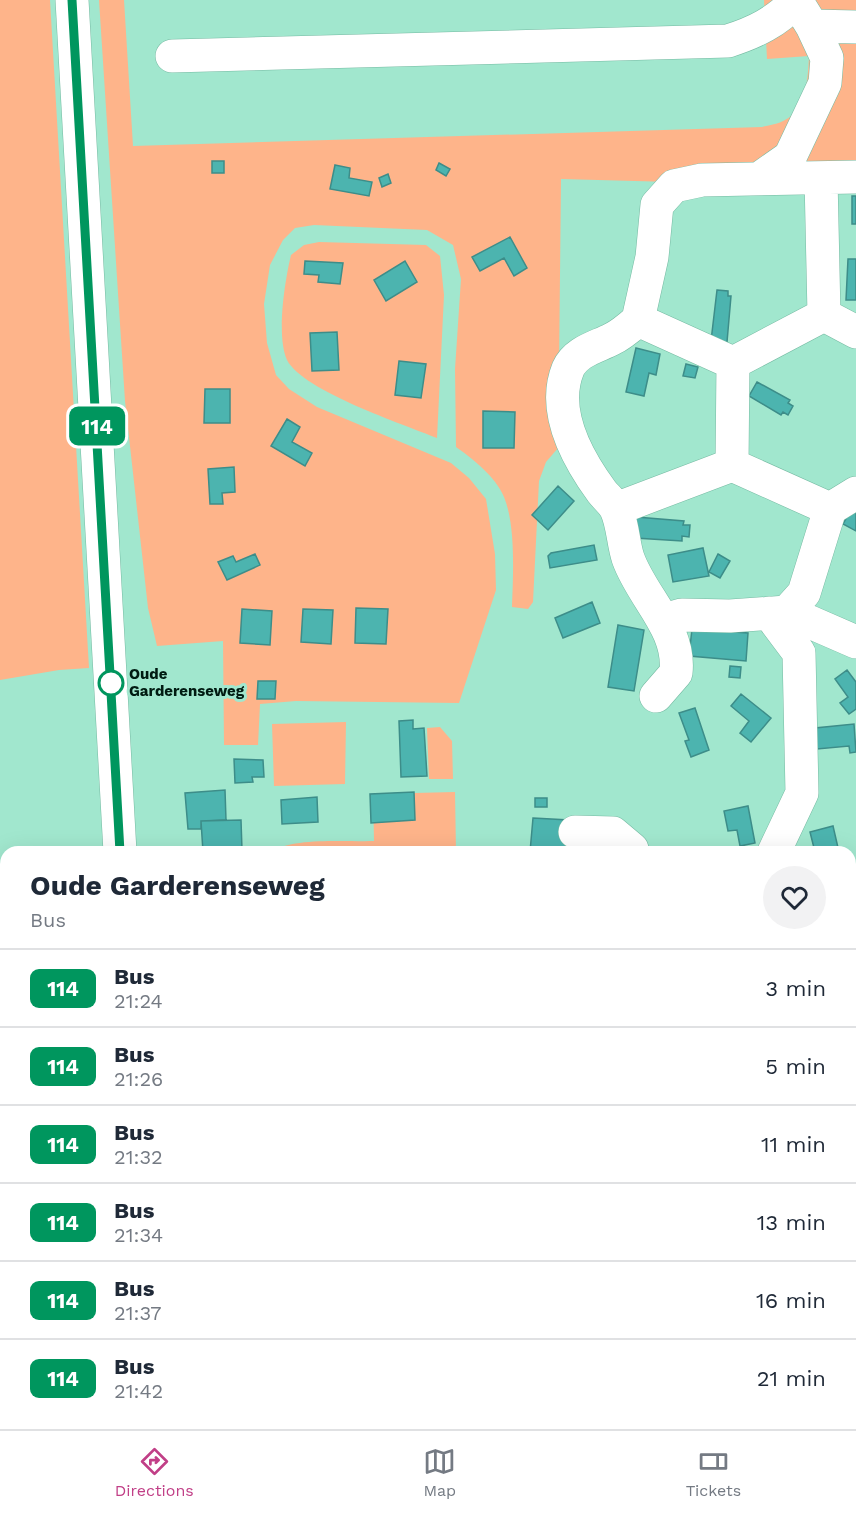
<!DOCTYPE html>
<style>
:root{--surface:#fff;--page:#f2f2f3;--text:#1f2937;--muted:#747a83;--line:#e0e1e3;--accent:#c13f87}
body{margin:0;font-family:"Work Sans",sans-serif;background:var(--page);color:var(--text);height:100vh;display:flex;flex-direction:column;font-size:22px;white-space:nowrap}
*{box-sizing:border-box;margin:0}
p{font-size:20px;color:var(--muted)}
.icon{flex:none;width:33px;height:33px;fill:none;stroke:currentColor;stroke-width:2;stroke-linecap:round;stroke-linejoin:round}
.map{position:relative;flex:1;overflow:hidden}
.side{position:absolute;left:0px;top:846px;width:856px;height:584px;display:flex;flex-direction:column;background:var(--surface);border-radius:18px 18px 0 0;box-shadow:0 6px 24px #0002}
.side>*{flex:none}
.badge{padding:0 12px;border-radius:9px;font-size:21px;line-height:39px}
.map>.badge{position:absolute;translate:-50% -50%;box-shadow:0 0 0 3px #fff}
.round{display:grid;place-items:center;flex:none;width:63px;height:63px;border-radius:32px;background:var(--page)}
.head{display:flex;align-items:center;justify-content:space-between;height:102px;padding:0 30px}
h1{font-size:28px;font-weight:700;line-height:45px}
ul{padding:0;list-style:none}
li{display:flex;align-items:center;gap:18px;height:78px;padding:0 30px;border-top:2px solid var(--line)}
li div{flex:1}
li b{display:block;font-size:22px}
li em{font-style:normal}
li .badge{min-width:66px;font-weight:700;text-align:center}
.dock{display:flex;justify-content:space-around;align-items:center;height:84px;border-top:2px solid var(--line);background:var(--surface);font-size:16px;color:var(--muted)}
.dock a{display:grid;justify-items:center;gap:3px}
.dock .current{color:var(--accent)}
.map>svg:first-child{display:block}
.green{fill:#feb48a}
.building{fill:#4cb4af;stroke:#3d8d89;stroke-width:1.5}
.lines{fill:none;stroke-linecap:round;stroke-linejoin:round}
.minor-casing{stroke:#75baa2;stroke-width:34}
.major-casing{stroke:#75baa2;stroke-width:34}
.minor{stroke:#fff;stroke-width:33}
.major{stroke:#fff;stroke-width:33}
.line-casing{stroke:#fff;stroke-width:14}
.line{stroke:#00965e;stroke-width:9}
.stop-dot{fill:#fff;stroke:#00965e;stroke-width:3}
.labels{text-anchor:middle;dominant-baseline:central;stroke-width:6;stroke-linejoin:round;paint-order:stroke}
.stop-label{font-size:15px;font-weight:bold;fill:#001b12;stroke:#a1e7ce;text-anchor:start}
</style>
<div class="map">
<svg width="856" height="1429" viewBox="0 0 856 1429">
<rect width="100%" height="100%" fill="#a1e7ce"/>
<path class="green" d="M 0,0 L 50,0 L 89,668 L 59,670 L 0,680 Z
M 99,0 L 124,0 L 133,146 L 762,127 C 769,125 779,124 785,120 C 807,109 808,76 809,56 L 767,59 L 764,0 L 856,0 L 856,166 L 672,182 L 561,179 L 559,370 L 565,440 L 546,462 L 539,481 L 533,602 L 528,609 L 512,607 C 513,576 516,526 504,497 C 496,477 472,458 456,447 L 455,369 L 461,279 L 453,245 L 427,230 L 314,225 L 295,228 L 283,240 L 270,265 L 264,304 L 267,343 L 276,375 L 289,389 L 317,407 L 451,463 L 469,478 L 486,499 L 495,554 L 496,590 L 459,703 L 296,701 L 260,704 L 258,745 L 224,745 L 223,641 L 157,646 L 148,608 L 125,401 Z
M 319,242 L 426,245 L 440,256 L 444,295 L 437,438 C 403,424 303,391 287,360 C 276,336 285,280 291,255 L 304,245 Z
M 346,722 L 345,784 L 274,786 L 272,724 Z
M 440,727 L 452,741 L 453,779 L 429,779 L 427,728 Z
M 455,792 L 456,852 L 271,852 C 292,837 347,842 374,841 L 373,794 Z
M 195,1424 L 535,1424 L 538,1429 L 195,1429 Z"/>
<path class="building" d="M 212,161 L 224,161 L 224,173 L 212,173 Z
M 439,163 L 450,169 L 446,176 L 436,170 Z
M 335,165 L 350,168 L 349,178 L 372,182 L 369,196 L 330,189 Z
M 388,174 L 391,183 L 382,187 L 379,178 Z
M 852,196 L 856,196 L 856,224 L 852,224 Z
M 510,237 L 527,268 L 514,276 L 504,258 L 480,271 L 472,257 Z
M 848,259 L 856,259 L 856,300 L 846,300 Z
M 305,261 L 343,263 L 340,284 L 318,282 L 319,275 L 304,274 Z
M 405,261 L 417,282 L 386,301 L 374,280 Z
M 717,290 L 728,291 L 728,296 L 731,296 L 727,342 L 711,341 Z
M 337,332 L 339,370 L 312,371 L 310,333 Z
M 636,348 L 660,354 L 656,375 L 649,373 L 644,396 L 626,392 Z
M 399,361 L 426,364 L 421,398 L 395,395 Z
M 686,364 L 698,367 L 695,378 L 683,376 Z
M 757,382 L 790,400 L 788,403 L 793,406 L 788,415 L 783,412 L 781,415 L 749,396 Z
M 205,389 L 230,389 L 230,423 L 204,423 Z
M 483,411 L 515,412 L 514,448 L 483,448 Z
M 287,419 L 300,427 L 292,442 L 312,453 L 305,466 L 271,446 Z
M 234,467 L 235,492 L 222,493 L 223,504 L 210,504 L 208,469 Z
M 558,486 L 574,501 L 548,530 L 532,515 Z
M 851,510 L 856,513 L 856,531 L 843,524 Z
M 636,517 L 684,521 L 683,525 L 690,525 L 689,537 L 682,536 L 682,541 L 635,538 Z
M 594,545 L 597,560 L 550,568 L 548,556 L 551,553 Z
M 703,548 L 709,576 L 673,582 L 668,555 Z
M 255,554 L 260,565 L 227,580 L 218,562 L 233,556 L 236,562 Z
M 718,554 L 730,561 L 720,578 L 709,572 Z
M 592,602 L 600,623 L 563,638 L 555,618 Z
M 356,608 L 388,609 L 386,644 L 355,643 Z
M 242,609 L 272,611 L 270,645 L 240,643 Z
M 303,609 L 333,610 L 331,644 L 301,642 Z
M 618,625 L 644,630 L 634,691 L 608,687 Z
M 692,629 L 748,633 L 746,661 L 689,656 Z
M 730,666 L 741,667 L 740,678 L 729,677 Z
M 847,670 L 856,682 L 856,709 L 849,714 L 840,703 L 848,697 L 835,679 Z
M 258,681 L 276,681 L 275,699 L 257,699 Z
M 741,694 L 771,718 L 751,742 L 740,733 L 749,721 L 731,706 Z
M 695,708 L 709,750 L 691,757 L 685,741 L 689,740 L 679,713 Z
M 413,720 L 413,729 L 424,728 L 427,776 L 401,777 L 399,721 Z
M 854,724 L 856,752 L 850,753 L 849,746 L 817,749 L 815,728 Z
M 234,759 L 263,760 L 264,777 L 252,777 L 253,782 L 235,783 Z
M 225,790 L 226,820 L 201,821 L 201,829 L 188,829 L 185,793 Z
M 414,792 L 415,820 L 371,823 L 370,794 Z
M 317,797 L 318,822 L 282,824 L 281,800 Z
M 535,798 L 547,798 L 547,807 L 535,807 Z
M 748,806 L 755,843 L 740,846 L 737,830 L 728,831 L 724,811 Z
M 533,818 L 569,820 L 567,852 L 530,852 Z
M 241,820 L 242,850 L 203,852 L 201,821 Z
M 833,826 L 839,852 L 815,852 L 810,832 Z
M 0,1082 L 6,1082 L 6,1112 L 0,1113 Z
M 855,1130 L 856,1130 L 856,1176 L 855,1149 L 850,1149 L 850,1138 L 855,1138 Z
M 0,1147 L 6,1147 L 6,1180 L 0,1180 Z
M 855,1312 L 856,1332 L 850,1335 L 850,1314 Z"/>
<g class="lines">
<defs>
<path id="minor" d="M 812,26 L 856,27
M 172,56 L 728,41 C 756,32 776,22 796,1
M 760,178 L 790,157 L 825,83 L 827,58 L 812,26 L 796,0
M 821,178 L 824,315
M 638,320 L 733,363
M 732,465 L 733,363 L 824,315 L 856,332
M 616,509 L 732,465 L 830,509
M 787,612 L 804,593 L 830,509 L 856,493
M 769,613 L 799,653 L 802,793 L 774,852
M 664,620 L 682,615 L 730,616 L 787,612 L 856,642
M 656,696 L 676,673 C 681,628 642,598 628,558 C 623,543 623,524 616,509 C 613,503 606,497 602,492 C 577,458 551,411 568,369 C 576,351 597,347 612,339 C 621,335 630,327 638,320 L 652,257 L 657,205 L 674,186 L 702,180 L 856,177
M 575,832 L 613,833 L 632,849 L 632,852
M 0,980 L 6,980
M 850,1032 L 856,1032
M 545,1424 L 548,1429"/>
<path id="major" d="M 72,0 L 120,852
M 151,1424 L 152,1429"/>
</defs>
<use href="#minor" class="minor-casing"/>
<use href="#major" class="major-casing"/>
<use href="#minor" class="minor"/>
<use href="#major" class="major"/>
</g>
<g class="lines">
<defs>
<path id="line" d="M 72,0 L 120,852"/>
</defs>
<use href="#line" class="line-casing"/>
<use href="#line" class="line"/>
</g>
<circle class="stop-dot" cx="111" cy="683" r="12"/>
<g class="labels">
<g class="stop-label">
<text x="129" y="674">Oude<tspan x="129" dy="17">Garderenseweg</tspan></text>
</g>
</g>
</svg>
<b class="badge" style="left:97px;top:426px;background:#00965e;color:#fff">114</b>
<section class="side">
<div class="head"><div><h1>Oude Garderenseweg</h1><p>Bus</p></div><a class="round"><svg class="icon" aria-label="heart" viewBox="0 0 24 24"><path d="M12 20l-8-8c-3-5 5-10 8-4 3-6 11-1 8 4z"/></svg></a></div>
<ul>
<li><span class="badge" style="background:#00965e;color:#fff">114</span><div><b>Bus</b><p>21:24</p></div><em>3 min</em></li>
<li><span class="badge" style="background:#00965e;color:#fff">114</span><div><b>Bus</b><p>21:26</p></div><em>5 min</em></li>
<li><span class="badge" style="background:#00965e;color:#fff">114</span><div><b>Bus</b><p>21:32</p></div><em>11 min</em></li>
<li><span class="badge" style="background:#00965e;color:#fff">114</span><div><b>Bus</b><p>21:34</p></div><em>13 min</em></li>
<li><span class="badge" style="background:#00965e;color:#fff">114</span><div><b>Bus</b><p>21:37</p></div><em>16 min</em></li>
<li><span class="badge" style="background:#00965e;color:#fff">114</span><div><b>Bus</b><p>21:42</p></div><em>21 min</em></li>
</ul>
</section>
</div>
<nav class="dock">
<a class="current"><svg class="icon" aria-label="directions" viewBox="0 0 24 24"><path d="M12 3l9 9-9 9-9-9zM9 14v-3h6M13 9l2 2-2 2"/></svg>Directions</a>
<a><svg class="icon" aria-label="map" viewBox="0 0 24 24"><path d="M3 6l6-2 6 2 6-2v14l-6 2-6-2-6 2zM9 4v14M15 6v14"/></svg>Map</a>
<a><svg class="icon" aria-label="tickets" viewBox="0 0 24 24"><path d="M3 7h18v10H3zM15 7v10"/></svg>Tickets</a>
</nav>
